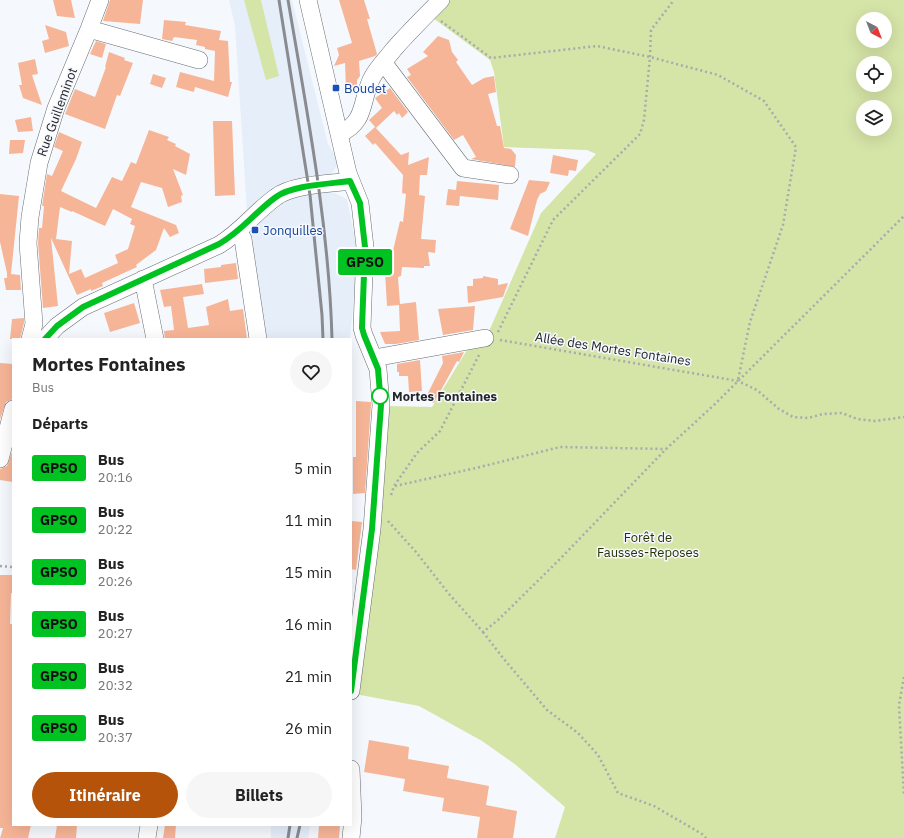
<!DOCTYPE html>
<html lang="fr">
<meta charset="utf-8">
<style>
:root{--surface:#fff;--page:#f6f6f6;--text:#222;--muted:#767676;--accent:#b45309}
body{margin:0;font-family:"IBM Plex Sans",sans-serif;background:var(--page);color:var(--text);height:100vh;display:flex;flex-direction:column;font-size:15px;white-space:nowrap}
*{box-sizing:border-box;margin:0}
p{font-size:13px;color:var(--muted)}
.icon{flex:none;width:22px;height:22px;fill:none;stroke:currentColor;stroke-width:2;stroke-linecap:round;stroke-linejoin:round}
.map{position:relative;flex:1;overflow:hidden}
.panel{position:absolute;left:12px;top:338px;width:340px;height:488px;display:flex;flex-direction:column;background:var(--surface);border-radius:0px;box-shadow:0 4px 16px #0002}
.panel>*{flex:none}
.badge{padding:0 8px;border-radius:3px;font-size:14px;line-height:26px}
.needle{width:26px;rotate:138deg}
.buttons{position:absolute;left:856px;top:12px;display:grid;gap:8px}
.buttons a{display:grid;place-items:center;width:36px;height:36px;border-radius:50%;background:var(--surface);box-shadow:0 4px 16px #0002;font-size:20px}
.map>.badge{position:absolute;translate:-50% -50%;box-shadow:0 0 0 2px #fff}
h2{padding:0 20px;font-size:15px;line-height:36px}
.round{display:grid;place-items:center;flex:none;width:42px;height:42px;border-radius:21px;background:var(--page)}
.headline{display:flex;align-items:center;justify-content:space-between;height:68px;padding:0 20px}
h1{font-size:19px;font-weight:700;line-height:30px}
.action{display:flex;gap:8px;margin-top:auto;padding:8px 20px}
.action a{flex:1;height:46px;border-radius:24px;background:var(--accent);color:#fff;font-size:16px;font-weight:700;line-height:46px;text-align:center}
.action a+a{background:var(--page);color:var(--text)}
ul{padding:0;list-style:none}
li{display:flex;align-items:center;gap:12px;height:52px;padding:0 20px}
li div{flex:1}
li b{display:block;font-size:15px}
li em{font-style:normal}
li .badge{min-width:44px;font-weight:700;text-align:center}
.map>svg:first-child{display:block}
.built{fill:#e6eefa}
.green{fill:#d5e4a7;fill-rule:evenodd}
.building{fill:#f7b597;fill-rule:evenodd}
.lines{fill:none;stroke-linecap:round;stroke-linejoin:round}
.minor-casing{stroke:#696c71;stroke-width:18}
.path{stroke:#a7aaae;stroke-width:2.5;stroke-dasharray:2 3;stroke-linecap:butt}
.minor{stroke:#fff;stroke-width:17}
.rail{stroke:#898b8f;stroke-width:3}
.line-casing{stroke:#fff;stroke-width:9}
.line{stroke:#00c221;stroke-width:6}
.transit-dot{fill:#1a4fb4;stroke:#f5f9fe;stroke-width:1.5}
.stop-dot{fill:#fff;stroke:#00c221;stroke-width:2}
.labels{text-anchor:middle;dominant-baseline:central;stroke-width:3;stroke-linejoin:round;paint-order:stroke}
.transit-label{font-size:13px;fill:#164399;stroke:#f5f9fe;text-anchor:start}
.street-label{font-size:13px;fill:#242527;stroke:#f5f9fe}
.stop-label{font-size:13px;font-weight:bold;fill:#242527;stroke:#f5f9fe;text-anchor:start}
.park-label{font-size:13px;fill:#2a3200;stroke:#f5f9fe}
</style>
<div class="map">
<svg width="904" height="838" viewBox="0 0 904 838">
<rect width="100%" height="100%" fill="#f5f9fe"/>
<path class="built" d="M 229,0 L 292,0 L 328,144 L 339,162 L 330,177 L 328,190 L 347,199 L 358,254 L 350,339 L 261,339 L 247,212 L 235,26 Z
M 271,825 L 310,825 L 308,838 L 271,838 Z"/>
<path class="green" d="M 244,0 L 261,0 L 279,76 L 266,80 Z
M 449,0 L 904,0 L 904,838 L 555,838 L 565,807 L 516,765 L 482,741 L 419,706 L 355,694 L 388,406 L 432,407 L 472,342 L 486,338 L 541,213 L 596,154 L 587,150 L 504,147 L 494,72 L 490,60 L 433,18 ZM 863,19 L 885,19 L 885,41 L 863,41 ZM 863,63 L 885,63 L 885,85 L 863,85 ZM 863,107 L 885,107 L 885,129 L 863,129 Z"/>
<path class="building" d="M 53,0 L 71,0 L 75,18 L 57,16 Z
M 110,0 L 143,0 L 140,24 L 103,21 Z
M 339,0 L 364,0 L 370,19 L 367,19 L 377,54 L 375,56 L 359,61 L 360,76 L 357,80 L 357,88 L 346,89 L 345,63 L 334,66 L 339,55 L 337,48 L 352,43 Z
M 164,20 L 186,22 L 185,25 L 221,31 L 219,40 L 228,41 L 230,82 L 232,82 L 228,97 L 195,87 L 194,92 L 176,87 L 180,72 L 214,81 L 215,51 L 205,49 L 205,47 L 196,45 L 197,40 L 174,37 L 172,41 L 162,39 Z
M 45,25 L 66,32 L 69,46 L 45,53 L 42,41 L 49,39 Z
M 438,36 L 449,40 L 452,52 L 458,60 L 456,62 L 472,85 L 484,78 L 494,76 L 496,92 L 488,94 L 497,126 L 500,126 L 504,148 L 511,149 L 516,155 L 515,167 L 471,159 L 476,157 L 463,135 L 454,140 L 407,77 L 411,75 L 407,69 L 428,56 L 423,52 Z
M 96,41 L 106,44 L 102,58 L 90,54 Z
M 109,52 L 125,58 L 124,60 L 133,63 L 120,96 L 117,95 L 105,129 L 65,114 L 75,89 L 95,97 L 106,67 L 105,67 Z
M 35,59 L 38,74 L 32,75 L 42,105 L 23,98 L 19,85 L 22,85 L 18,63 Z
M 153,74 L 166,78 L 162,88 L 150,84 Z
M 390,88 L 408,112 L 402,118 L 399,113 L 397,115 L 394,111 L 376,128 L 369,120 L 382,108 L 375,98 Z
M 31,117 L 33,131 L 18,132 L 15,120 Z
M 213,121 L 232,121 L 235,195 L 215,196 Z
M 375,127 L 401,155 L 409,152 L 408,165 L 429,157 L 427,175 L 420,175 L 419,195 L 425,196 L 421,239 L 436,240 L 435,253 L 428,252 L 430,266 L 424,266 L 424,268 L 402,267 L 401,276 L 398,277 L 400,304 L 416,302 L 419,340 L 396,344 L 385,344 L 380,332 L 400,331 L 399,305 L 387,306 L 384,255 L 392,255 L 400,221 L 403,222 L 406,194 L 402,193 L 403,175 L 375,143 L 373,145 L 365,136 Z
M 149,130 L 169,137 L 167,140 L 176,144 L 175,146 L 190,154 L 186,175 L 173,169 L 183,195 L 181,196 L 182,202 L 168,207 L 162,188 L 141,182 L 131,207 L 176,225 L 179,233 L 170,237 L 164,228 L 156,250 L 136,265 L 137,267 L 102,283 L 103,286 L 91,291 L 91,289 L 77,295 L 51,238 L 58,306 L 43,308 L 38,243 L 39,228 L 42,228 L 44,206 L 42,206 L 47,174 L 52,176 L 63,151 L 54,147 L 59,132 L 82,142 L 76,159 L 61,191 L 96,208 L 112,177 L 122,181 L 131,162 L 136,164 ZM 60,207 L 72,212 L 72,211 L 105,226 L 113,209 L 132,219 L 130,224 L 135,226 L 128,249 L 115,255 L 118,263 L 85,278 L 81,269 L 69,274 L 72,241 L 56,239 Z
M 10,140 L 25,140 L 23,153 L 9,154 Z
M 553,155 L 578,160 L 576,171 L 569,170 L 568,176 L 550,173 Z
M 529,180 L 550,182 L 546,191 L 540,194 L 537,200 L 528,236 L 510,229 Z
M 457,181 L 499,185 L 498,200 L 460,196 L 459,206 L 446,205 L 448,189 L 456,190 Z
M 0,194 L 19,196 L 11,274 L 20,275 L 21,290 L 6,290 L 4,278 L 7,278 L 7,273 L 0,242 Z
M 236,263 L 238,279 L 205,283 L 204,269 L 221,267 L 221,265 Z
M 483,276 L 498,279 L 498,285 L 508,283 L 503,297 L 468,303 L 467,286 L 473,286 L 473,279 L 483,278 Z
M 202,284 L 204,294 L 183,297 L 188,328 L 209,325 L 206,307 L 228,299 L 230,311 L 243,309 L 247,339 L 165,339 L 164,331 L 174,330 L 171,306 L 164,307 L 160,290 Z
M 134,303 L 140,323 L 110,332 L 104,313 Z
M 475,306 L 473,330 L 443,335 L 438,309 Z
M 24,318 L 24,323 L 20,339 L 10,339 L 12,319 Z
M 464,352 L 459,362 L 457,361 L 434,403 L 425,399 L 443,363 L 442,356 Z
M 420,360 L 422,391 L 409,392 L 408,376 L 399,376 L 399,372 L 397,372 L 397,364 Z
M 0,363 L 13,364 L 13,399 L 6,402 L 0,419 Z
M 356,401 L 371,402 L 371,405 L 365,493 L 353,494 L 353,457 L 356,457 Z
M 13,449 L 13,482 L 0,480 L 0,469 L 7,466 Z
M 352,521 L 362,522 L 356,570 L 351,569 Z
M 0,575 L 13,575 L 13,593 L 11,593 L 10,624 L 13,624 L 13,825 L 31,825 L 28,838 L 0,838 L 3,828 L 0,828 Z
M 369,740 L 409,747 L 408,759 L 449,766 L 447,778 L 489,786 L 486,805 L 517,811 L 513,838 L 477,838 L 480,817 L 442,811 L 444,798 L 403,791 L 405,779 L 364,772 Z
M 57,825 L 77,825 L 76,838 L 55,838 Z
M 165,825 L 176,825 L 175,838 L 163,838 Z
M 319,825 L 340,825 L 339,838 L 318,838 Z"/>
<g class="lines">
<defs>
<path id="minor" d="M 308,0 L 348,173 L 360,203 L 365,247 L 362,328 L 364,335 L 378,369 L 381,405 L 372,529 L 351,691
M 89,29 L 199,60
M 383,62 L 463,168 L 510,175
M 339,134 C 368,122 360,98 373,76 C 379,66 387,58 394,49 C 409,32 425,16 441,0
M 238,232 L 243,239 L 258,339
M 143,279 L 155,339
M 30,339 L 34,324 L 28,243 L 30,217 L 39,163 L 56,108 L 89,29 L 100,0
M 45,339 L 57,326 L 83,307 L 219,245 C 242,231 255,212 276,197 C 293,184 330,184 351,181
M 374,358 L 485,338
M 0,459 L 13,409
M 351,769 L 353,817 L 351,838
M 147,838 L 149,825"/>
</defs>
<use href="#minor" class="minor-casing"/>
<path class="path" d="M 441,21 L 491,58 L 597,46 L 650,57 L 718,75 L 764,101 L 796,147 L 783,225 L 750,322 L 738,380
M 498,332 L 553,220 L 640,134 L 644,120 L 650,57 L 651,30 L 674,0
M 500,340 L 738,381 L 757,390 L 779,409 L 793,417 L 808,418 L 823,414 L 842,413 L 857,419 L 875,421 L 904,417
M 395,486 L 476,468 L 560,447 L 666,449
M 391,495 L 394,486 L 417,453 L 440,431 L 479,355
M 388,521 L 416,552 L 449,594 L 483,632 L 498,620 L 560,559 L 666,449 L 714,405 L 904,216
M 0,566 L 13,567
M 483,632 L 503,658 L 547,710 L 578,733 L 598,755 L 618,793 L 654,806 L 702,834 L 706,838
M 904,677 L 899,705 L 904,796"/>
<use href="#minor" class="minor"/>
<path class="rail" d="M 279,0 L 310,195 L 322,315 L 323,339
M 288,0 C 307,112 329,225 332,339
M 288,838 L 290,825
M 297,838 L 300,825"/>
</g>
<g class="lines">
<defs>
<path id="line" d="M 45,339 L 57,326 L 83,307 L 219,244 C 242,231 255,212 276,197 C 292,185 330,184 350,181 L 360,203 L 365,247 L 362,328 L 364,335 L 378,369 L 381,405 L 372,529 L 351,691"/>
</defs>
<use href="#line" class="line-casing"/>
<use href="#line" class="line"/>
</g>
<g class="transit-dot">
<rect x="332" y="84" width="8" height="8" rx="2"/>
<rect x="251" y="226" width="8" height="8" rx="2"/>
</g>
<circle class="stop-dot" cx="380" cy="396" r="8"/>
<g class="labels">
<g class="transit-label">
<text x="344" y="88">Boudet</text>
<text x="263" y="230">Jonquilles</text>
</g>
<g class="street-label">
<text transform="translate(57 112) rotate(-70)">Rue Guilleminot</text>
<text transform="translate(613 349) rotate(9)">Allée des Mortes Fontaines</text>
</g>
<g class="stop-label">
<text x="392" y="396">Mortes Fontaines</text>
</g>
<g class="park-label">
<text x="648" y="537">Forêt de<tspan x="648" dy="15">Fausses-Reposes</tspan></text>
</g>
</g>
</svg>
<div class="buttons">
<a><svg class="needle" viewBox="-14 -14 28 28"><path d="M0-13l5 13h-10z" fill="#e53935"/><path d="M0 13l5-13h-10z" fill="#767676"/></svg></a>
<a><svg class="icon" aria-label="locate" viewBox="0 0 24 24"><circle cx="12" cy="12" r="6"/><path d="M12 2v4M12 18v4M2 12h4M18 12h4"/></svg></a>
<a><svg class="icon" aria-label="layers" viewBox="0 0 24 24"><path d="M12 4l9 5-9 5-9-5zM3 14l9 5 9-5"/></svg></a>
</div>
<b class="badge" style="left:365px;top:262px;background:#00c221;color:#111">GPSO</b>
<section class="panel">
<div class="headline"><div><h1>Mortes Fontaines</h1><p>Bus</p></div><a class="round"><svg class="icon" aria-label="heart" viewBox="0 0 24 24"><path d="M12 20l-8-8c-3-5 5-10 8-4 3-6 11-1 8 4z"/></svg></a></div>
<h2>Départs</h2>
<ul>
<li><span class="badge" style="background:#00c221;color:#111">GPSO</span><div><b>Bus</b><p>20:16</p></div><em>5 min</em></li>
<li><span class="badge" style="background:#00c221;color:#111">GPSO</span><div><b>Bus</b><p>20:22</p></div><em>11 min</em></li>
<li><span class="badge" style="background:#00c221;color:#111">GPSO</span><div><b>Bus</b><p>20:26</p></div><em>15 min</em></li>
<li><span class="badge" style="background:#00c221;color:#111">GPSO</span><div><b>Bus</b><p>20:27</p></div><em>16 min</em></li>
<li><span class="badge" style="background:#00c221;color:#111">GPSO</span><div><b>Bus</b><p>20:32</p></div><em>21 min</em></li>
<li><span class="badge" style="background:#00c221;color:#111">GPSO</span><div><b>Bus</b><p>20:37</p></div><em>26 min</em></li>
</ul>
<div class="action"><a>Itinéraire</a><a>Billets</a></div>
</section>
</div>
